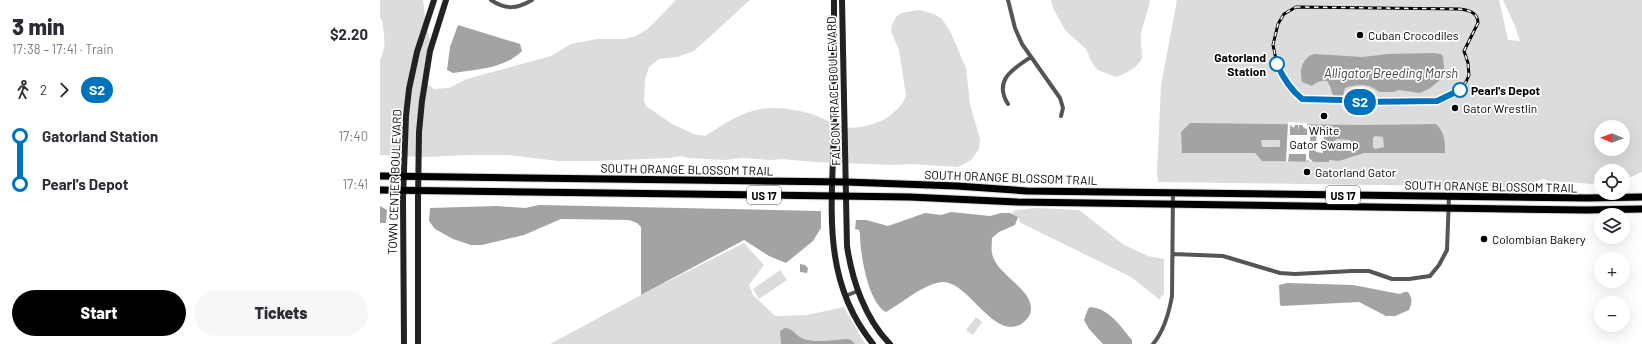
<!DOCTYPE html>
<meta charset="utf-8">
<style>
:root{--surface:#fff;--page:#f7f7f7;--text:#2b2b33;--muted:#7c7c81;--accent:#000}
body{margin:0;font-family:Barlow,sans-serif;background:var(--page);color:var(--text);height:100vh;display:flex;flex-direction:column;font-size:15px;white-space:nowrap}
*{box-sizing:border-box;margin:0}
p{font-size:13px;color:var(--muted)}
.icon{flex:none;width:22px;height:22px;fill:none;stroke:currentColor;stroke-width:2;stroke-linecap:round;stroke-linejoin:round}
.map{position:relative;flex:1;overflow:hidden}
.panel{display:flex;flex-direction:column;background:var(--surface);width:380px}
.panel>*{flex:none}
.badge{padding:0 8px;border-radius:13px;font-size:14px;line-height:26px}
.needle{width:26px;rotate:271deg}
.controls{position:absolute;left:1214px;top:120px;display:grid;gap:8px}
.controls a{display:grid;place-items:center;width:36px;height:36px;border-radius:50%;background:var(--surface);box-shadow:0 4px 16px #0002;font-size:20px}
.map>.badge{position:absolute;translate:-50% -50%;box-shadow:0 0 0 2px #fff}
.legs{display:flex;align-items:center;gap:6px;height:44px;padding:0 12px;font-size:13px}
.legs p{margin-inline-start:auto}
.overview{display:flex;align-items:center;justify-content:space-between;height:68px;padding:0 12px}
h1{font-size:22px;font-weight:800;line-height:30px}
.action{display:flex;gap:8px;margin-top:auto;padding:8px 12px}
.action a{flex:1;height:46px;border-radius:24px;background:var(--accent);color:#fff;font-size:16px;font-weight:800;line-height:46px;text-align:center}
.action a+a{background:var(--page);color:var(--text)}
ul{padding:0 12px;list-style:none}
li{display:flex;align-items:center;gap:14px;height:48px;font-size:15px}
li i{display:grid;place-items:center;width:6px;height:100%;margin:0 5px;background:currentColor}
li i::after{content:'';width:10px;height:10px;margin:-5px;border:3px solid;border-radius:50%;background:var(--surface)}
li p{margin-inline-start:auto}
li:first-child i{background:linear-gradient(#0000 50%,currentColor 0)}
li:last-child i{background:linear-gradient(currentColor 50%,#0000 0)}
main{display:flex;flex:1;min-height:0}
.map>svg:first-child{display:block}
.green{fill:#dcdcdc;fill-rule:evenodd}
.water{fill:#a3a3a3;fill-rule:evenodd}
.pier{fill:#fff;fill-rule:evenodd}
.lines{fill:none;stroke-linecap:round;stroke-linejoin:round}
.primary-casing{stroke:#dbdbdb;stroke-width:9}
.street{stroke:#555;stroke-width:4}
.secondary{stroke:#222;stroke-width:6}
.primary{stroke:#000;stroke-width:7}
.rail-casing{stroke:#000;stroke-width:3}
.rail{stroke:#fff;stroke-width:1.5;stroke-dasharray:4.5;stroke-linecap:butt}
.line-1-casing{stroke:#fff;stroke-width:9}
.line-1{stroke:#0072bc;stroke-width:6}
.poi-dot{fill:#000;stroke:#fff;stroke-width:1.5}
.stop-1-dot{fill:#fff;stroke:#0072bc;stroke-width:2}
.labels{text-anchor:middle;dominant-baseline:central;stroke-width:3.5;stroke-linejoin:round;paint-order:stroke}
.shield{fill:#fff;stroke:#4c4c4c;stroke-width:1}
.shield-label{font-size:11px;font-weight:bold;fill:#000}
.poi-label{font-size:12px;fill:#000;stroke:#fff;text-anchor:start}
.stop-label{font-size:12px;font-weight:bold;fill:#000;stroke:#fff;text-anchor:end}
.street-label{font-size:12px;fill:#000;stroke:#fff}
.water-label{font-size:13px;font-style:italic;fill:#444;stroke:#fff}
</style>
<main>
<section class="panel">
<div class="overview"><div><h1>3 min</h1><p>17:38 – 17:41 · Train</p></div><b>$2.20</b></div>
<div class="legs"><svg class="icon" aria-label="walk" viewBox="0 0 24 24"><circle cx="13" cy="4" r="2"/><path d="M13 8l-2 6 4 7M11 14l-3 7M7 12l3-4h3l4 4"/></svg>2<svg class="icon" aria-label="forward" viewBox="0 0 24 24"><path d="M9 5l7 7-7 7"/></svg><b class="badge" style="background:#0072bc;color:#fff">S2</b></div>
<ul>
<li><i style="color:#0072bc"></i><b>Gatorland Station</b><p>17:40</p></li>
<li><i style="color:#0072bc"></i><b>Pearl's Depot</b><p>17:41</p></li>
</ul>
<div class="action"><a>Start</a><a>Tickets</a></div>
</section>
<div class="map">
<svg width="1262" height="344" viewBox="0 0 1262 344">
<rect width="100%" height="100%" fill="#fff"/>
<path class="green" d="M 0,0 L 43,0 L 46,26 L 50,39 L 46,77 L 47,84 L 54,89 L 69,88 L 87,79 L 171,56 L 191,44 L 217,39 L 244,39 L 256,36 L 269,28 L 296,0 L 370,0 L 314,51 L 297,57 L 279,59 L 269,67 L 265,80 L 264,101 L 266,106 L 292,124 L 314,134 L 325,136 C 348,122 367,107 395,108 C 406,108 421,111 431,114 C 441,117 450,122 460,126 C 475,131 500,124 512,114 C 518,109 524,103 526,95 L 519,50 L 511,31 L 512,25 L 516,17 L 521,13 L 539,10 L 554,14 L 562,19 L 570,31 L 586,68 L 590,104 L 600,139 L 599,149 L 591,160 L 578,167 L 531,164 L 515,165 L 434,162 L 402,159 L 391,160 L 362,158 L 344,160 L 309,158 L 301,156 L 290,158 L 215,161 L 178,161 L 128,155 L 90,155 L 45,157 L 0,155 L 0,60 C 7,47 4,35 2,20 L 0,18 Z
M 671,0 L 770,0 C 768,12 763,23 761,34 C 760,41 762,49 762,56 C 761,67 744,74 736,77 L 718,70 L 712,63 L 706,49 L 685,30 L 673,8 Z
M 797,0 L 1119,0 L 1128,40 L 1140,41 L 1135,26 L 1123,0 L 1262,0 L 1262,172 L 1243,180 L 1243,171 L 1221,171 L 1221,184 L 1215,184 L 1168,181 L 1164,179 L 1135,187 L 778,182 L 777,173 L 781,86 ZM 1221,127 L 1243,127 L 1243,149 L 1221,149 Z
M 657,208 L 699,210 L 744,245 L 768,256 L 784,259 L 784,295 L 781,296 L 780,300 L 751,277 L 641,223 L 638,217 L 631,213 L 635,210 Z
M 364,243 L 384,265 L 369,285 L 373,295 L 395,316 L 427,315 L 464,307 L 485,344 L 170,344 L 261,295 Z
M 400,270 L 407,280 L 379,299 L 373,289 Z
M 596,317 L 602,322 L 593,335 L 586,330 Z"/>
<path class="water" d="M 78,25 L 140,44 L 142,51 C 124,69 96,69 73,73 L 67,70 L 70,47 Z
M 1052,53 L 1061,54 L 1063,57 L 1065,76 L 1049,89 L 1040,93 L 1019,90 L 1013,92 L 999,92 C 989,83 977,84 965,88 L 963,96 L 953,96 L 950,86 L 947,81 C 942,80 936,82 932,86 L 922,82 C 919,70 922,58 934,54 L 983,57 L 1008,54 Z
M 810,123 L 984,125 L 1056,124 C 1065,133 1065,141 1065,153 L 984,153 L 959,161 L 949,160 L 949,162 L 882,161 L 875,153 L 802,153 L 801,132 ZM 995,136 L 1003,137 L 1004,147 L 995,149 L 993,147 L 993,138 ZM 957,139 L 970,140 L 972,142 L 971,146 L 969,148 L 963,148 L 963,146 L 959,146 L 959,148 L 955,148 L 953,142 ZM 881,140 L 900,140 L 900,146 L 899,147 L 882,147 Z
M 159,205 L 441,211 L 441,228 L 433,241 L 406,263 L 389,256 L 364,240 L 261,295 L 261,227 L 257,223 L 249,220 L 181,219 L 144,235 L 102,245 L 91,245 L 73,239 L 55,229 L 49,221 L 50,208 L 116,206 L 145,208 Z
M 0,206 L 7,210 L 6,223 L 0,223 Z
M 571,212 L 610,216 L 621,213 L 630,213 L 638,217 L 635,225 L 619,232 L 612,238 C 612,243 611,249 612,253 C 615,274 651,287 651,309 C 651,315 647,319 644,322 C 616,344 591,285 565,282 C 547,281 522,303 506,312 C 488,303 480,253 480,234 L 479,230 L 475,229 L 476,220 L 486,220 L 508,226 L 545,213 L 561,215 Z
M 420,264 L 425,265 L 428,268 L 427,273 L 420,272 Z
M 907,283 L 973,285 L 1020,294 L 1024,292 L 1028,292 C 1033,299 1032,302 1029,310 L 1015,316 L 1006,316 L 979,302 L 902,306 L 900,305 L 899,285 Z
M 710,307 C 729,308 741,327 752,340 L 752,344 L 723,344 L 709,329 L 704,320 L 708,309 Z
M 405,328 C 413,328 417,337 424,339 C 437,343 453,340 467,339 L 471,340 L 475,344 L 401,344 L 400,331 Z"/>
<path class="pier" d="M 908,122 L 927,123 L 927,125 L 931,125 L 930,141 L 936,141 L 937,134 L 944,135 L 943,153 L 936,152 L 936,147 L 929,147 L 929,158 L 933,162 L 930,162 L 928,160 L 926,162 L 926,154 L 909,154 L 908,162 L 906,162 ZM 910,125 L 914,128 L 915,125 L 918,125 L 919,131 L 919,125 L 922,125 L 924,128 L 927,129 L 927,135 L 910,135 Z"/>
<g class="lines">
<defs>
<path id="primary" d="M 0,176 L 466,182 L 577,186 L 647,191 L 1207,198 L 1262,197
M 0,190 L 530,197 L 637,202 L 1206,210 L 1262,209"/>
</defs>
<use href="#primary" class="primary-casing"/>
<path class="street" d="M 111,0 C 126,10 137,9 152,0
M 628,0 L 635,28 L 642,44 L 680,98 L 683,108 L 681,116
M 628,104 C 613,80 633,69 651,57
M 966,206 L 966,195
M 793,254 L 843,256 L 900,273 L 915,274 L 972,271 L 989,271 L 1012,279 L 1029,279 L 1050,276 L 1059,265 L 1067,250 L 1069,196
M 465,296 L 478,291
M 773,344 C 784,331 789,313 792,296 L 793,193"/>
<path class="secondary" d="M 454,0 C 454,44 454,87 454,131 C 452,207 441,280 493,344
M 462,0 L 467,246 C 472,280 485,319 510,344
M 24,344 L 23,198 L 26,116 L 29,89 L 37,52 L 54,0
M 38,344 L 38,198 L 39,132 L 42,101 L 50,51 L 66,0"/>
<use href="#primary" class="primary"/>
<defs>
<path id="rail" d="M 916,7 L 1079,9 C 1088,10 1098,12 1098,23 L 1084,51 L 1088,63 L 1089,75 L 1086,82 L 1079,90 L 1061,100 L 981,102 L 922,99 L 910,87 L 903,77 L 897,64 L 893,45 L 898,24 L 904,14 Z"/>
</defs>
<use href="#rail" class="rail-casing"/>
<use href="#rail" class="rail"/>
</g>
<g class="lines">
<defs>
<path id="line-1" d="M 897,64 C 903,78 910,89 922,99 L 961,100 L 981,102 L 1057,101 L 1080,90"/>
</defs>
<use href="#line-1" class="line-1-casing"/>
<use href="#line-1" class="line-1"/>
</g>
<g class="poi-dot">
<circle cx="980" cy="35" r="4"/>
<circle cx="1075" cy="108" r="4"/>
<circle cx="944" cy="116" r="4"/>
<circle cx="927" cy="172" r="4"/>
<circle cx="1104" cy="239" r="4"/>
</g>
<g class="stop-1-dot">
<circle cx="897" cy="64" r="7"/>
<circle cx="1080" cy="90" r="7"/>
</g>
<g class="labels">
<g class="shield">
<rect x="367" y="186" width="34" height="18" rx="3"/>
<rect x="946" y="186" width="34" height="18" rx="3"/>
</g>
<g class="shield-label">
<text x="384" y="195">US 17</text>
<text x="963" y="195">US 17</text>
</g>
<g class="poi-label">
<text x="988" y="35">Cuban Crocodiles</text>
<text x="1083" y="108">Gator Wrestlin</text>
<text x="944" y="130" text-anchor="middle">White<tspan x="944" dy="14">Gator Swamp</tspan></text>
<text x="935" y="172">Gatorland Gator</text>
<text x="1112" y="239">Colombian Bakery</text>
</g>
<g class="stop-label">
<text x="886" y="57">Gatorland<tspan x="886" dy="14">Station</tspan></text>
<text x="1091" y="90" text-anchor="start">Pearl's Depot</text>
</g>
<g class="street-label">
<text transform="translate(453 91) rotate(-92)">FALCON TRACE BOULEVARD</text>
<text transform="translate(307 169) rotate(1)">SOUTH ORANGE BLOSSOM TRAIL</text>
<text transform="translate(631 177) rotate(2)">SOUTH ORANGE BLOSSOM TRAIL</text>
<text transform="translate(14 182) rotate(-88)">TOWN CENTER BOULEVARD</text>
<text transform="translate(1111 186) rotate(1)">SOUTH ORANGE BLOSSOM TRAIL</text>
</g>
<g class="water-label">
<text x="1011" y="73">Alligator Breeding Marsh</text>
</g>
</g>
</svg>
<div class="controls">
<a><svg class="needle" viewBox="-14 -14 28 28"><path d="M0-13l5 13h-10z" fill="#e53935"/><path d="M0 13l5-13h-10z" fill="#7c7c81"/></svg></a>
<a><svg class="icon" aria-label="locate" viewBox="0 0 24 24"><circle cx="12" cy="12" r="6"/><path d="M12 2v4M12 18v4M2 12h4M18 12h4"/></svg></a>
<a><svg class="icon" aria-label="layers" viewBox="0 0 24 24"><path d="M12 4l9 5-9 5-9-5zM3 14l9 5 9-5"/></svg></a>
<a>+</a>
<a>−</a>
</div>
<b class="badge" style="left:980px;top:102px;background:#0072bc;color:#fff">S2</b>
</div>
</main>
